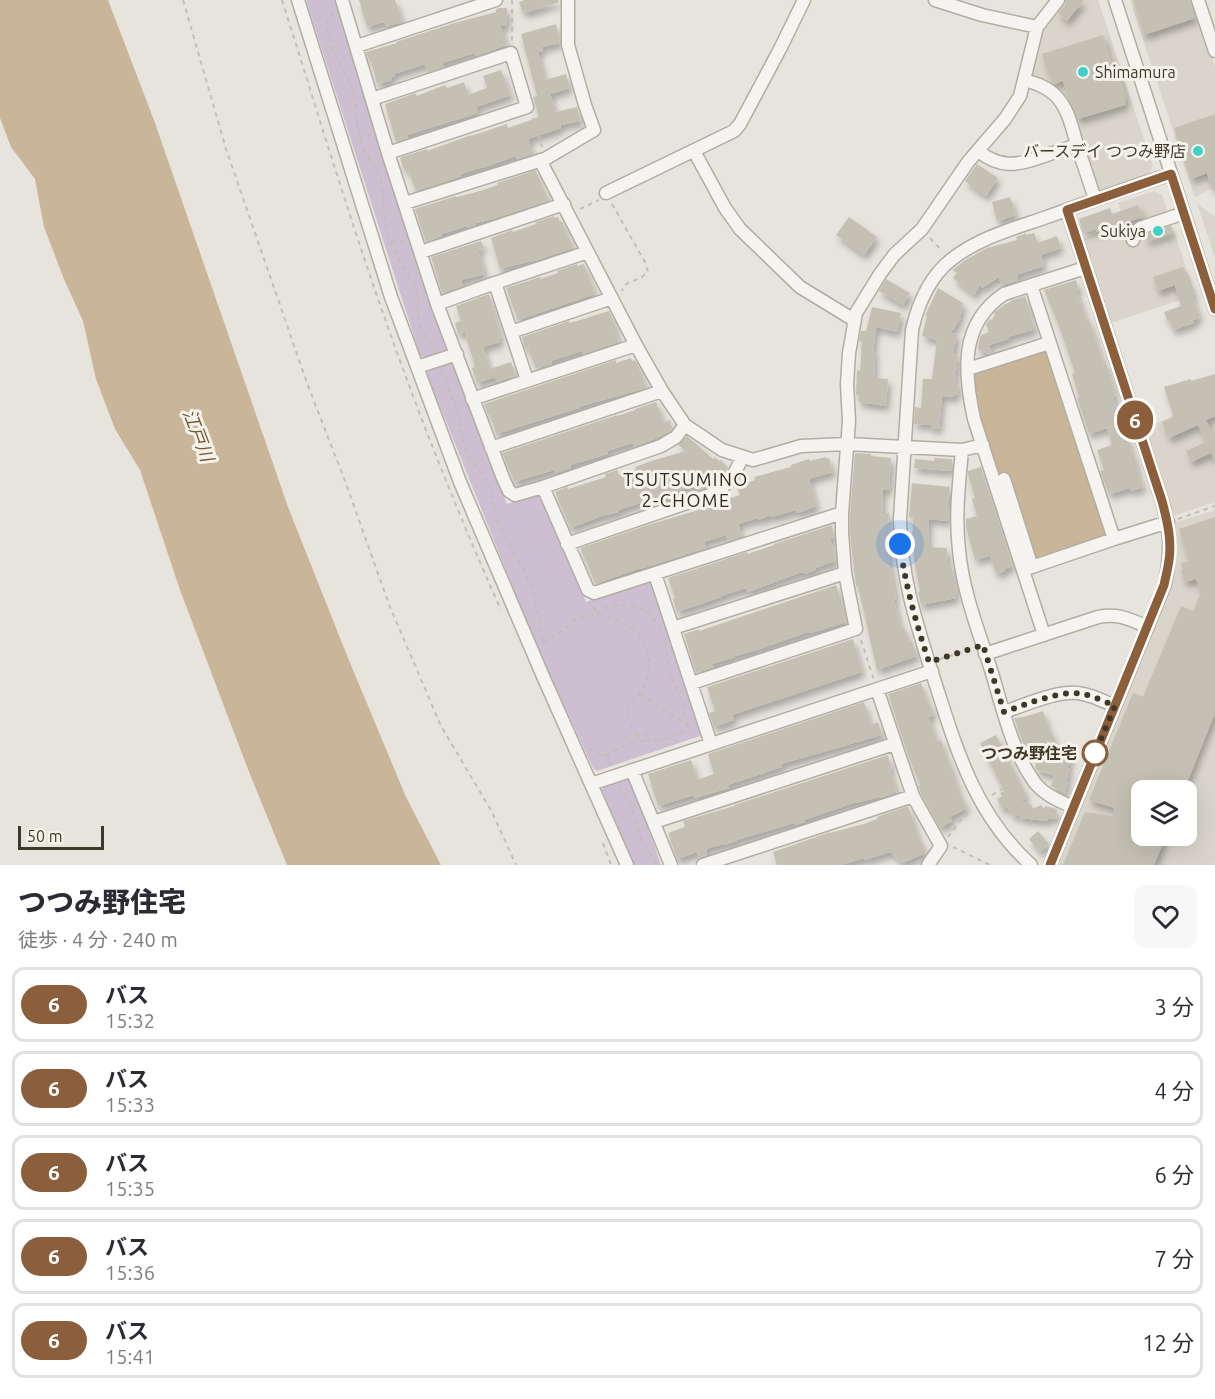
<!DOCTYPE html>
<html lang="ja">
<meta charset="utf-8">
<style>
:root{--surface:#fff;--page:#f7f7f7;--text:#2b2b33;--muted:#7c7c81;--line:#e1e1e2}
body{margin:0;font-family:Ubuntu,"Noto Sans JP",sans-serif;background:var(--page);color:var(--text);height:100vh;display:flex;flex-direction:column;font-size:22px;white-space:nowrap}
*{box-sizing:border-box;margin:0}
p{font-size:20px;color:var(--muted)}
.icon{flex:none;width:33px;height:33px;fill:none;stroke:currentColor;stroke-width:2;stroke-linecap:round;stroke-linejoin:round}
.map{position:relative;height:865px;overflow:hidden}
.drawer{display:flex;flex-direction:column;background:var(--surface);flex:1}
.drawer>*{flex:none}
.badge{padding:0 12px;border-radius:20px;font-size:21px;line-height:39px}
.controls{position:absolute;left:1131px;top:780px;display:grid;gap:12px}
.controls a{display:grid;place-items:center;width:66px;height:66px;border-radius:12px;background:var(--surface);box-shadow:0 6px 24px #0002;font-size:30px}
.scale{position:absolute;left:18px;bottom:15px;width:86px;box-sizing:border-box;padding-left:6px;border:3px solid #3e3826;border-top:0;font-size:16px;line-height:21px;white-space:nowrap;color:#3e3826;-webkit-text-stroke:4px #f5f2ec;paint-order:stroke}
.you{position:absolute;width:30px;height:30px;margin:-15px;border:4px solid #fff;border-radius:50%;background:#1a73e8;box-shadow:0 0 0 9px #1a73e833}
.map>.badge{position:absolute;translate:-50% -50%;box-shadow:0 0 0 3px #fff}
.round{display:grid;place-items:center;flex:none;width:63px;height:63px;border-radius:12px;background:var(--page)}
.overview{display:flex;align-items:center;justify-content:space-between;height:102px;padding:0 18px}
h1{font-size:28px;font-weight:800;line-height:45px}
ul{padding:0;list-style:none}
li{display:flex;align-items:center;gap:18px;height:75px;margin:0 12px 9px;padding:0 6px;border:3px solid var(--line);border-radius:12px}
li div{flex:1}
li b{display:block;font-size:22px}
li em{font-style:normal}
li .badge{min-width:66px;font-weight:700;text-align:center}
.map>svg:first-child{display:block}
.built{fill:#d9d5cb;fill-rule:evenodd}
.green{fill:#cebed2}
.water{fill:#c9b597}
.building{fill:#c4c0b4;filter:url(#shadow)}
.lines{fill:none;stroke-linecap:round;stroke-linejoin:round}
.minor-casing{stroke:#b1ada2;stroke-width:15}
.path{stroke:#c2bfb7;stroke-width:2;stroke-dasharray:4.5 4.5;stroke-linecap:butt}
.minor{stroke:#f6f4f0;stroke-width:12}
.line-casing{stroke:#fff;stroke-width:14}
.line{stroke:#8b5e3c;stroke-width:9}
.walk{stroke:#3e3826;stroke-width:6;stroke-dasharray:0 10.8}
.poi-dot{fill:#3ed1c8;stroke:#f5f2ec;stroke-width:2}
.stop-dot{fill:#fff;stroke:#8b5e3c;stroke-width:3}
.labels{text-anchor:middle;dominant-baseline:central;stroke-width:6;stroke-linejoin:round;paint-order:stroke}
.poi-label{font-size:16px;fill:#3e3826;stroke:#f5f2ec;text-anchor:end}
.stop-label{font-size:16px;font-weight:bold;fill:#3e3826;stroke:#f5f2ec;text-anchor:end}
.water-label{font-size:18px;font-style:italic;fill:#735b30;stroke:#f5f2ec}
.neighbourhood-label{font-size:18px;letter-spacing:1.5px;fill:#2f2919;stroke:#f5f2ec}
</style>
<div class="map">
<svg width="1215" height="865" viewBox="0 0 1215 865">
<defs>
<filter id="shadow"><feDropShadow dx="3" dy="5.5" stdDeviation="3" flood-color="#0004"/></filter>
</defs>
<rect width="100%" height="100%" fill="#e7e4dd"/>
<path class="built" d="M 1064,0 L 1098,0 L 1153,166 L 1149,174 L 1101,190 L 1097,188 L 1071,110 L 1034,77 L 1031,72 L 1040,33 Z
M 1130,0 L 1193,0 L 1215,67 L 1215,187 L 1195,197 Z
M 1154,191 L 1162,195 L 1195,295 L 1111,323 L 1083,238 L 1125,224 L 1118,203 Z
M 1197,203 L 1215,217 L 1215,254 L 1214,255 Z
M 1215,398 L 1215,502 L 1173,516 L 1145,428 Z
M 1215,510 L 1215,862 L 1214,865 L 1057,865 L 1167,597 L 1173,574 L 1176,556 L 1176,541 L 1174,523 ZM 1142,790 L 1186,790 L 1186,836 L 1142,836 Z"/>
<path class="green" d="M 306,0 L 337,0 L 448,348 L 445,352 L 426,358 L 420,355 Z
M 452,362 L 454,364 L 507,504 L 539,494 L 542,497 L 586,602 L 649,581 L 655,585 L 703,733 L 700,736 L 597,771 L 593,768 L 534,640 L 427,374 L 431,367 Z
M 627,777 L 632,780 L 661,865 L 634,865 L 602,790 L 604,785 Z"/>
<path class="water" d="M 0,0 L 108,0 L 155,123 L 288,507 L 348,658 L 406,797 L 441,865 L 287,865 L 249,772 L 180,590 L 140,470 L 115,429 L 96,379 L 83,321 L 64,279 L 44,227 L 35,179 L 11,147 L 0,118 Z
M 1042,350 L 1047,353 L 1106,532 L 1104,537 L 1030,562 L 1025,560 L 979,418 L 973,376 L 975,372 Z"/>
<path class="building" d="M 359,0 L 395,0 L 403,22 L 386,26 L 384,22 L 367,27 Z
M 525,0 L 558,0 L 559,2 L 525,13 L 525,10 L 522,11 L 519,2 Z
M 1066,0 L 1084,0 L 1067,21 L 1058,13 L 1065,5 Z
M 1133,0 L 1190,0 L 1195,18 L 1144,35 Z
M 499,8 L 507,8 L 507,26 L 500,25 L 507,45 L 476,56 L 475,53 L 442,63 L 444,67 L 428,72 L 425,64 L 394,74 L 395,76 L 391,77 L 392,80 L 377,84 L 371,61 L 369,61 L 366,52 L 397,43 L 396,42 L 451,24 L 496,12 L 496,9 Z
M 556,24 L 560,43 L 542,47 L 543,51 L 538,52 L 545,80 L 566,74 L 570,88 L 550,94 L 556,112 L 577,107 L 581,121 L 560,125 L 561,128 L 528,139 L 532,154 L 517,159 L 516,156 L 483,168 L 483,167 L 461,174 L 461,176 L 450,180 L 416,191 L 408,169 L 404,170 L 400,158 L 401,157 L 427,149 L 427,151 L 471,135 L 471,136 L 507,124 L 508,128 L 539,117 L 533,97 L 537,96 L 521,34 Z
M 1103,35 L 1111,61 L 1115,62 L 1126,98 L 1125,105 L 1078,119 L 1068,98 L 1063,81 L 1054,84 L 1051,81 L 1042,54 Z
M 501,70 L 511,95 L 476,107 L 478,113 L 407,135 L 408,138 L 396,142 L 385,104 L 416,93 L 417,96 L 445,85 L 447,88 L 464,82 L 468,95 L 487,88 L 483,76 Z
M 1215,114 L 1215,191 L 1213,191 L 1207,173 L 1191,179 L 1174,128 Z
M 977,164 L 998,178 L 986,196 L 965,181 Z
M 536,170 L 542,189 L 544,188 L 548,201 L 493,219 L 476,223 L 476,225 L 467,228 L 467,226 L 441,234 L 442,236 L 426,242 L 415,209 L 456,196 L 456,197 L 473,193 L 498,185 L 497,183 Z
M 1010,197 L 1016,215 L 997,221 L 992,202 Z
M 1138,205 L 1143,217 L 1097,232 L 1096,229 L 1083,233 L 1079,219 L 1110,208 L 1112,214 Z
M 554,216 L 554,218 L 558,217 L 560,222 L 562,221 L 568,238 L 569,237 L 573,248 L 531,262 L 531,261 L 500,269 L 491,238 L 512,230 L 513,232 L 536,224 L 535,222 Z
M 849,217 L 877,237 L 864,255 L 836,235 Z
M 1170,226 L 1173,233 L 1147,241 L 1145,235 Z
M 1026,233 L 1026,235 L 1034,233 L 1038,243 L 1057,236 L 1061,248 L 1041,255 L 1044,266 L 1017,275 L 1018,281 L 1001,285 L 999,277 L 982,288 L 981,284 L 974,295 L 953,278 L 957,273 L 952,270 L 967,259 L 987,248 L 1017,240 L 1016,237 Z
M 481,241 L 484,248 L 478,250 L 485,274 L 461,280 L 463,286 L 442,293 L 431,257 Z
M 577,264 L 577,266 L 584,264 L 595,294 L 518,320 L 506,288 L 540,277 L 540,279 L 558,273 L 557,271 Z
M 1183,267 L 1195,295 L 1192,295 L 1200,318 L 1194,320 L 1194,323 L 1173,330 L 1169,320 L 1167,320 L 1164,312 L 1181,306 L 1175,285 L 1158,291 L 1153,277 Z
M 886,279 L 910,293 L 903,305 L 879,291 Z
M 1076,280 L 1079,289 L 1076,290 L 1087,321 L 1089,320 L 1104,364 L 1106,363 L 1116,397 L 1113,397 L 1124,431 L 1125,430 L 1133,455 L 1134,454 L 1139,476 L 1144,487 L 1131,491 L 1130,488 L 1109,494 L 1106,487 L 1100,471 L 1104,470 L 1097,450 L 1112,445 L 1107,428 L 1089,434 L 1077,398 L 1079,397 L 1072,374 L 1075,373 L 1059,326 L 1044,290 Z
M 938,288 L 963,303 L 961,314 L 958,318 L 961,317 L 951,333 L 957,334 L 953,354 L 958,355 L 955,379 L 956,384 L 958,385 L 957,395 L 955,395 L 955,397 L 942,396 L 939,429 L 931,428 L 931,425 L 914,424 L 915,407 L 921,408 L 923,379 L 932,379 L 937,340 L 922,336 L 927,316 L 925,316 Z
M 489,294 L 501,337 L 499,338 L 500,342 L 483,347 L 490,369 L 511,362 L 516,376 L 497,382 L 495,377 L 477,383 L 472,368 L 475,367 L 465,332 L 458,334 L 455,323 L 461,321 L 456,306 Z
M 1025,296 L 1035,329 L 1008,337 L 1009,339 L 989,345 L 992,353 L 987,354 L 983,350 L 979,351 L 978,347 L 980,337 L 981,335 L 989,332 L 986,324 L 990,319 L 992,320 L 995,314 L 994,313 L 995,312 L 1005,304 L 1011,302 L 1010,301 Z
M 872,307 L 901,313 L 897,332 L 876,327 L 873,352 L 875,352 L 874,378 L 888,379 L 886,406 L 859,402 L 859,395 L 856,395 L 857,370 L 860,371 L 862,342 L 859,341 L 861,331 L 866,331 Z
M 609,311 L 613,320 L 619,342 L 583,354 L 582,351 L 551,361 L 552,364 L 536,369 L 528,348 L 525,349 L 522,337 L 569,321 L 570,323 Z
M 631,358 L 632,361 L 635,360 L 638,365 L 646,388 L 578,407 L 579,408 L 496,434 L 490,414 L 488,415 L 484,404 L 616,360 L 616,363 Z
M 1215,374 L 1215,416 L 1206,420 L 1215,438 L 1215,462 L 1211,453 L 1191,462 L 1186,451 L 1206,442 L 1198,425 L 1169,438 L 1162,422 L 1174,417 L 1164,387 L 1191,379 L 1191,381 Z
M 656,402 L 664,423 L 670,420 L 672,428 L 670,431 L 657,438 L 634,447 L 633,443 L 607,451 L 608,454 L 570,465 L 571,468 L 555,473 L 554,470 L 514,482 L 509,468 L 508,468 L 502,453 L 617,415 L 617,416 L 635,410 L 635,409 Z
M 687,436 L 713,459 L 715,457 L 719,461 L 721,460 L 728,468 L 718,480 L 716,479 L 702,489 L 698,484 L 675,492 L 676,494 L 659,500 L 658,497 L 619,510 L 619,512 L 602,516 L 570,528 L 555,492 L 567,487 L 568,489 L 606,477 L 605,474 L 617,470 L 619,475 L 636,469 L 635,467 L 651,461 L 686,451 L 678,445 Z
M 855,453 L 871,454 L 871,456 L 891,458 L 889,490 L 883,490 L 882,513 L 889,513 L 888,533 L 889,533 L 890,569 L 891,568 L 896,600 L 894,600 L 900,626 L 902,628 L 904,627 L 909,642 L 912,641 L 917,656 L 877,670 L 858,586 L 856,586 L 850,533 L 850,513 Z
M 826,457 L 826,459 L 829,458 L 833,472 L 809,479 L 817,506 L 797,513 L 796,510 L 772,517 L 771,515 L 758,520 L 758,518 L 738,524 L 742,537 L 728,541 L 726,535 L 704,542 L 706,548 L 640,569 L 640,568 L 595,584 L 586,560 L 585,560 L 580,548 L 648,525 L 722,503 L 721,501 L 740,495 L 737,487 L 755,480 L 754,477 L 791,467 L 791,465 L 809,459 L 810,461 Z
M 934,458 L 952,459 L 952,471 L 914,468 L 915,459 L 934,461 Z
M 981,467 L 1013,566 L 1004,569 L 1005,571 L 996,574 L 990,556 L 975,560 L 966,527 L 966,519 L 977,516 L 972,499 L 975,498 L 968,475 L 968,471 Z
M 912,483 L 950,487 L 947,508 L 949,508 L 948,521 L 929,519 L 928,547 L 947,548 L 948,565 L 951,564 L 957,593 L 955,593 L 956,598 L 921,605 L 918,592 L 920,591 L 914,561 L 914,540 L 912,539 L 913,518 L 909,517 Z
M 1215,517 L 1215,713 L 1184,790 L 1142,790 L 1142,836 L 1166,836 L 1154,865 L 1063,865 L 1085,812 L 1113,816 L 1114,808 L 1089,800 L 1133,693 L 1143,697 L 1181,606 L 1193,611 L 1201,593 L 1196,579 L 1185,582 L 1181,570 L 1183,570 L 1181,563 L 1189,561 L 1179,529 Z
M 832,525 L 834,538 L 830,539 L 835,555 L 836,561 L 815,568 L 816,570 L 805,574 L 804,572 L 799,573 L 748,592 L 746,588 L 721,596 L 721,597 L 677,612 L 673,599 L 675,598 L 668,578 L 747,552 L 748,554 L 774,545 L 774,544 Z
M 836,585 L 843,605 L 846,622 L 811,633 L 811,632 L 805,633 L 760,649 L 735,656 L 735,657 L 712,664 L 714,667 L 696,673 L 684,634 L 699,629 L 699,631 Z
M 853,639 L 862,672 L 732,715 L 734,720 L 714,727 L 709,713 L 715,711 L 707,687 Z
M 921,683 L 928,704 L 930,703 L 934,715 L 928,717 L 937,741 L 941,740 L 947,759 L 948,759 L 958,788 L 957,788 L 967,808 L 950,817 L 952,821 L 940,828 L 921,793 L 918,786 L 920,785 L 908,755 L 888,694 Z
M 864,702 L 871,725 L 878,722 L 882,735 L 781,764 L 782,767 L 728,785 L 729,788 L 695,798 L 694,795 L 658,806 L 648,774 L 691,760 L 697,780 L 714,774 L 708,754 Z
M 1043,711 L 1050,733 L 1052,733 L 1059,751 L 1072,757 L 1067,768 L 1070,769 L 1066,781 L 1068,781 L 1065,793 L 1051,786 L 1054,776 L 1036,770 L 1035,767 L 1041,748 L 1027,753 L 1014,718 L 1024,717 Z
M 996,735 L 1027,797 L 1021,802 L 1031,804 L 1033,809 L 1041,805 L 1044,809 L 1045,806 L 1057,809 L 1056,819 L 1048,818 L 1047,821 L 1020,818 L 1018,814 L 1014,817 L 1007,807 L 1002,809 L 997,799 L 1002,796 L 1000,793 L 1004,791 L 980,743 Z
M 888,755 L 892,769 L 890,770 L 897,792 L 880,798 L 879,797 L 856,803 L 856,802 L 804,820 L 805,822 L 795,825 L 794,823 L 737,840 L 737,841 L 724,845 L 723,844 L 706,849 L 707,855 L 699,858 L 697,852 L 677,859 L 668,833 L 685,827 L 683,821 L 734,806 L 734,805 Z
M 908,806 L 920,841 L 921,840 L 926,853 L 902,863 L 890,852 L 865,860 L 864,858 L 842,865 L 777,865 L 773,852 L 830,832 L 830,833 L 864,824 L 877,819 L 877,817 L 885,814 Z
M 1038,831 L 1049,844 L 1040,852 L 1029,839 Z"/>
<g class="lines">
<defs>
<path id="minor" d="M 298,0 L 391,297 L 460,482 L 542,674 L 627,865
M 342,0 L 388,153 L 437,304 L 503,478 L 509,491 L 515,495 L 543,487 L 588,590 L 594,593 L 842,513
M 935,0 L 982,15 L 1037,27
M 1115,0 L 1215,309
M 1198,0 L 1215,51
M 357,46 L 496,0
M 1024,80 C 1035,83 1045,86 1054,94 C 1068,107 1072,127 1077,145 C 1083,163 1089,181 1095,199
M 372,99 L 511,53 L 527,107 L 388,153
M 694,151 L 725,208 L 740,229 L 800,287 L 854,320
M 978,151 C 1000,168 1016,166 1041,157 C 1053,153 1065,149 1077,145
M 540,160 L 636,345 L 662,391 L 685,425 L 722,450 L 753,460 L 801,446 L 847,444 L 962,450 L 983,445
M 606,193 L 734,131 L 740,124 L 780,49 L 804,0
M 405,203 L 545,159 L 594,130 L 585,105 L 568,45 L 568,0
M 1133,240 L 1134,233 L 1140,228 L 1184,213
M 421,252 L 564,204
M 495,283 L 527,380
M 1031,285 L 1114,539 L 1168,522
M 437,304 L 495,283 L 588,252
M 511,332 L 612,298
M 417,367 L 457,354
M 968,369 L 1049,343
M 472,399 L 636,345
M 491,448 L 662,391
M 962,450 C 959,483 955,517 959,550 C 963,593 979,632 992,673 C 1003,710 1012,751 1035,783 C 1045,795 1059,801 1073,807
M 1004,479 L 1032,567
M 543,487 L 661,446 L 676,437 L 685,425
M 567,544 L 713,494 C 729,484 735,475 742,457
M 1023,570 L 1114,539
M 655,574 L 711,744
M 673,628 L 845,573
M 1044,635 L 974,419 C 964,373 959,324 1004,294 L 1085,268
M 985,654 L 1098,617 C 1118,613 1129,619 1148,627
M 692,683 L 856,629 L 845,573 L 842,533 L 842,513 L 849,421 L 847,384 L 849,353 L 856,313 L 880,274 L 894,255 L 922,229 L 968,162 L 1005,119 L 1020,96 L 1037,27 L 1058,0
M 877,689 L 913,796 L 941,846 L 928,865
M 1004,712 C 1025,705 1062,688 1083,694 C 1094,696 1105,702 1115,706
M 632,770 L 671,865
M 591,784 L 932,671
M 654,822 L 894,744
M 703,865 L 913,796
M 1031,865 C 973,812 956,747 933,676 C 916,622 901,577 900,519 L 912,330 C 918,304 930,276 952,259 C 979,238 1012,229 1044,218 C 1086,203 1128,188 1171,174
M 1050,865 L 1165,584 C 1171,551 1171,534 1162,501 L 1067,210"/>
</defs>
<use href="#minor" class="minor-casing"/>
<path class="path" d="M 183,0 L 226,149 L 307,383 L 345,481 L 390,607 L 441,726 L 492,812 L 516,865
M 282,0 C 316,107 348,214 385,319 C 420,418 458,514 501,610
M 512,0 L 512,42
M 334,13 C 324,20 327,32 330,42 C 334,59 346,72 352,88 C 358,105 355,124 361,142 C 365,155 375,165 380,178 C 385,193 382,209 386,224 C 388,233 391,245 396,254 C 402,266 412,277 417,290 C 420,300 417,311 419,322 C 421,332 430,340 433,350
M 533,118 L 542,147
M 359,138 L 371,134
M 612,204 L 646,264 L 648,272 C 646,274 642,277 640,278 C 632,282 626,281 622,291
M 580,209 L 599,200
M 930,238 L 942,251
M 391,241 L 397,242 L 406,241
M 441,371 L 457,409 L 466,451 L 470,460 L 489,482 L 498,522 L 508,544 L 521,564 L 533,590 L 544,645
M 1178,519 L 1215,506
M 861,640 L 874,680
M 543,642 L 558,634 L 576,619 L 595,615 L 594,603
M 665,643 C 667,654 668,666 671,676 C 676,689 688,707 682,721
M 940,659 L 972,649
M 640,694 L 687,725
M637.5 737a4.5 4.5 0 1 1 9 0a4.5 4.5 0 1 1-9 0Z
M 637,735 C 633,730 625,718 628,710 C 631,701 642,694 645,684 C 660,644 633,619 595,615 C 607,606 611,605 626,605 C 646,607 653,614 661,632
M 646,740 L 659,741 L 684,732 L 687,725 L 693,730
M 589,749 L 603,756 L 638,740
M 607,754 L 611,766
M 620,787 L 633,811 L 635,822 L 641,839 L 657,865
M 992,795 L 1018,780
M 948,837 L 960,821 L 971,809
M 603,843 L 611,865
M 953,847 L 990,865"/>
<use href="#minor" class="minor"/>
</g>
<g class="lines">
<defs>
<path id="line" d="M 1050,865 L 1164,585 C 1166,576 1168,568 1169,560 C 1172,540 1167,520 1162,501 L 1067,210 L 1171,174 L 1215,309"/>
</defs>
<use href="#line" class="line-casing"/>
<use href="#line" class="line"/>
<path class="walk" d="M 900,544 C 905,585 916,623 929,662 L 983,645 L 1004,712 C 1025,705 1062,689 1083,694 C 1094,696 1105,702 1115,706 L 1095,753"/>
</g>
<g class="poi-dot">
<circle cx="1083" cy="72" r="6"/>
<circle cx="1198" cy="151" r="6"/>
<circle cx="1158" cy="231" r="6"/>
</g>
<circle class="stop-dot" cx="1095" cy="753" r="12"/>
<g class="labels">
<g class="poi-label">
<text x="1095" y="72" text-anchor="start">Shimamura</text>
<text x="1186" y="151">バースデイ つつみ野店</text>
<text x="1146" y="231">Sukiya</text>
</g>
<g class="stop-label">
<text x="1077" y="753">つつみ野住宅</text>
</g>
<g class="water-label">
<text transform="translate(199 435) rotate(69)">江戸川</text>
</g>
<g class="neighbourhood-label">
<text x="686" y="479">TSUTSUMINO<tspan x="686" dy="21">2-CHOME</tspan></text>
</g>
</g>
</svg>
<div class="controls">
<a><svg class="icon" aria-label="layers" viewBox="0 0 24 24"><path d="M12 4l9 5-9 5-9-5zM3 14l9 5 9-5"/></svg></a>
</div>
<div class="scale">50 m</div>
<div class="you" style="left:900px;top:544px"></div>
<b class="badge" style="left:1135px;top:420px;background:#8b5e3c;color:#fff">6</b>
</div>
<section class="drawer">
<div class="overview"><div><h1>つつみ野住宅</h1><p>徒歩 · 4 分 · 240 m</p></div><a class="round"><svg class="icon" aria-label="heart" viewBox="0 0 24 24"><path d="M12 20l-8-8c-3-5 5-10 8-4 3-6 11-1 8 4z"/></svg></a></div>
<ul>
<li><span class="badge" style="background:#8b5e3c;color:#fff">6</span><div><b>バス</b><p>15:32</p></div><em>3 分</em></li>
<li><span class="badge" style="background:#8b5e3c;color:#fff">6</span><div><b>バス</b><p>15:33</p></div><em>4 分</em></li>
<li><span class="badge" style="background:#8b5e3c;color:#fff">6</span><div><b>バス</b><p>15:35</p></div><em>6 分</em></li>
<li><span class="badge" style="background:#8b5e3c;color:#fff">6</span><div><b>バス</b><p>15:36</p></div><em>7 分</em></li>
<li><span class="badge" style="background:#8b5e3c;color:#fff">6</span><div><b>バス</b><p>15:41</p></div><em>12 分</em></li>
</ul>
</section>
